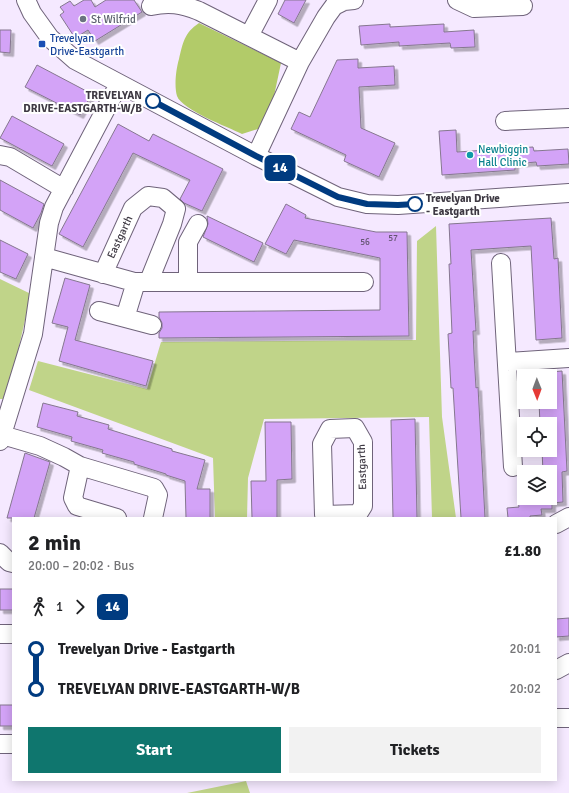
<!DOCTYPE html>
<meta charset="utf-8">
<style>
:root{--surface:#fff;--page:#f2f2f2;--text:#202124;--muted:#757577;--accent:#0f766e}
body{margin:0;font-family:Signika,sans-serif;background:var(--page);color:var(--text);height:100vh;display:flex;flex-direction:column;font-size:15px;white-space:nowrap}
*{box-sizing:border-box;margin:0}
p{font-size:13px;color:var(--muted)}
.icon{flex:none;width:22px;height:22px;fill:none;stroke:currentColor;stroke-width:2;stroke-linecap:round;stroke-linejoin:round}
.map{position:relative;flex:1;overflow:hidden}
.details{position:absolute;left:12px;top:517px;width:545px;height:264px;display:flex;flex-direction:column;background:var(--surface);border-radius:0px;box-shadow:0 2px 10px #0003}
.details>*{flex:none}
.badge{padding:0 8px;border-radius:6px;font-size:14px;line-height:26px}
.needle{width:26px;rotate:179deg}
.controls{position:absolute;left:517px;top:369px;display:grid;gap:8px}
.controls a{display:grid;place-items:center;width:40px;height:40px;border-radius:0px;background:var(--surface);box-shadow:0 2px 10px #0003;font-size:20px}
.map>.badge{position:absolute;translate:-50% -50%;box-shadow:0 0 0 2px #fff}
.legs{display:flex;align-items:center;gap:6px;height:44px;padding:0 16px;font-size:13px}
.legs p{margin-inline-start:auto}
.overview{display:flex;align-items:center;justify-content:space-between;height:68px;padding:0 16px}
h1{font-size:22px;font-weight:700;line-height:30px}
.action{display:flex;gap:8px;margin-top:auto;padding:8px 16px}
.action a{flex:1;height:46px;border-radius:0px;background:var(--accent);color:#fff;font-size:16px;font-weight:700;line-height:46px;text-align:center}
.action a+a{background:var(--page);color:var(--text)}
ul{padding:0 16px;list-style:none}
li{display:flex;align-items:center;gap:14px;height:40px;font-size:15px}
li i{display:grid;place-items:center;width:6px;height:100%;margin:0 5px;background:currentColor}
li i::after{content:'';width:10px;height:10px;margin:-5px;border:3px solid;border-radius:50%;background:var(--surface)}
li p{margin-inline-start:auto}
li:first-child i{background:linear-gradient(#0000 50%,currentColor 0)}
li:last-child i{background:linear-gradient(currentColor 50%,#0000 0)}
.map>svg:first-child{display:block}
.green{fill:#c0d489}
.forest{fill:#b2cb69}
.building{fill:#d3a3f7;stroke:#85778f;filter:url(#shadow)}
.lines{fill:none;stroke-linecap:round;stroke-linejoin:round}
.minor-casing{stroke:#6f637a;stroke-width:20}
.minor{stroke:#fff;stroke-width:18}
.line-1-casing{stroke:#fff;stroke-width:9}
.line-1{stroke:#003b80;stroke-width:6}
.worship-dot{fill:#6b7280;stroke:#fff;stroke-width:1.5}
.transit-dot{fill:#1a4fb4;stroke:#fff;stroke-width:1.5}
.stop-1-dot{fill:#fff;stroke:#003b80;stroke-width:2}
.culture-dot{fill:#0f9aa8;stroke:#fff;stroke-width:1.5}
.labels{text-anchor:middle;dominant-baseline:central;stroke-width:4;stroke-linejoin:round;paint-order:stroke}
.number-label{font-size:9px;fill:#635470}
.worship-label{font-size:11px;fill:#5b616d;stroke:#fff;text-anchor:start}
.transit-label{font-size:11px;fill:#164399;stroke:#fff;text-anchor:start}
.stop-label{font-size:11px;font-weight:bold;fill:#3e3943;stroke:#fff;text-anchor:end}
.culture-label{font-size:11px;fill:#0d838f;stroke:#fff;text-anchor:start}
.street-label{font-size:11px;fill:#3e3943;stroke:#fff}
</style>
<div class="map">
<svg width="569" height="793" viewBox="0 0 569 793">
<defs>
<filter id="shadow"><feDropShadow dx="3.5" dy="3.5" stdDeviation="0" flood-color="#0004"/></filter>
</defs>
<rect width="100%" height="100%" fill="#f5e9ff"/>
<path class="green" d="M 436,226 L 442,417 L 456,518 L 432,518 L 429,417 L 264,419 L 248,478 L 247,518 L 215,518 L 213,458 L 29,390 L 38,361 L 147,389 L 161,342 L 416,340 L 417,241 Z
M 0,279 L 31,294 L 7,399 L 0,399 Z
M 246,781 L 250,793 L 162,793 L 187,793 Z"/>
<path class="forest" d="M 199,23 L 281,63 L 274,96 L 261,128 L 242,134 C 228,127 182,110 177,96 C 174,86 176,69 179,59 C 183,43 184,33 199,23 Z"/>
<path class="building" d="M 84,0 L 91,0 L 95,7 L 106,0 L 134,0 L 142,12 L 95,41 L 88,30 L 75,38 L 60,15 L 64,12 L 60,7 L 70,1 L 74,6 Z
M 285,0 L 306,0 L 294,23 L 278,14 Z
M 390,24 L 390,27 L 444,24 L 444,32 L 474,30 L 475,47 L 451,48 L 450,43 L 399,46 L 399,42 L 361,45 L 359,26 Z
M 0,30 L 11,30 L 10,53 L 0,52 Z
M 358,59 L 358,68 L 394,66 L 395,85 L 359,87 L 361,128 L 395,143 L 379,177 L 344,161 L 346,155 L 291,129 L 299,112 L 310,117 L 337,60 Z
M 37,65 L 92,94 L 80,115 L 25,87 Z
M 12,116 L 64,144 L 52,166 L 0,138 Z
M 118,124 L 149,141 L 153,134 L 223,169 L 202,211 L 184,203 L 180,199 L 190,180 L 133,153 L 83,247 L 59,234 Z
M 456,130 L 457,152 L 533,147 L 534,151 L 568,149 L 569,164 L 537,166 L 536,162 L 515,164 L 515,170 L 442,175 L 439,131 Z
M 0,180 L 44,204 L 41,213 L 33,228 L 0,210 Z
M 286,204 L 306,215 L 305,218 L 376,232 L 407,232 L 409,336 L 159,338 L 159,333 L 162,328 L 162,323 L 159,317 L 159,312 L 380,310 L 380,258 L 294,240 L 286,254 L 265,244 Z
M 207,216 L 263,243 L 254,262 L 203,237 L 208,224 Z
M 551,218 L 554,259 L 558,258 L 562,338 L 536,340 L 531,246 L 471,250 L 476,331 L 473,331 L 474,354 L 476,388 L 478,387 L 485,518 L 461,518 L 453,388 L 451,388 L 448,334 L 452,333 L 449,264 L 451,264 L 449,224 Z
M 0,240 L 28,254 L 16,279 L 0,272 Z
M 65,278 L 90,285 L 75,340 L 153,361 L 146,386 L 59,361 L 68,327 L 52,323 Z
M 562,371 L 567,471 L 562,472 L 563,502 L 552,503 L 552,509 L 541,509 L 542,515 L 530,516 L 530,518 L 508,518 L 507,508 L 519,507 L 518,501 L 530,501 L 530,498 L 550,498 L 550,472 L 543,472 L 542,450 L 550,450 L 550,424 L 540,424 L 539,402 L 550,402 L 550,372 Z
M 43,403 L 78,412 L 77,416 L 109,425 L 108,429 L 172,449 L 172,451 L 205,460 L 197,489 L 210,489 L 210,518 L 186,518 L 185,481 L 166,475 L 166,474 L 134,464 L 134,462 L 102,453 L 103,450 L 71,441 L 72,437 L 37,427 Z
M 415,419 L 417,518 L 393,518 L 391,420 Z
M 265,422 L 291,422 L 292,479 L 277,480 L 277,518 L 252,518 L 251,481 L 266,481 Z
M 25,453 L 50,462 L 34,518 L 7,518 Z
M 0,589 L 13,589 L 13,610 L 0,610 Z
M 569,618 L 569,636 L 556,637 L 556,619 Z
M 0,705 L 13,705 L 13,726 L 0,726 Z"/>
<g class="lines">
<defs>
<path id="minor" d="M 26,0 L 32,13 L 50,38 L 75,60 L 256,156 L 338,197 L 367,204 L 398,205 L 569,193
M 457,0 L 474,8 L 523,6
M 151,6 C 169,2 181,4 199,11 L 300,62
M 249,36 L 268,0
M 505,121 L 569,118
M 0,155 L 10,157 L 64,189
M 256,156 L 300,62 L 326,17 L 334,6 L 344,1 L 354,0
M 44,257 L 134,282 L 364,282
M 501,263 L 513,467
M 103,274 L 133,208 L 148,196 L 163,198 L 176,209 L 172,224 L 149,281
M 188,281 L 188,242 L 198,224
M 99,311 L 152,325
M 125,318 L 136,282
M 507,362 L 569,358
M 355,428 L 363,442 L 363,506 L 358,514 L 324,515 L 322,444 L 330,429 Z
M 2,435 L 40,446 L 64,457 L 80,466 L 154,488 L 158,495 L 153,518
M 0,441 L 33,334 L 49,223 L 54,207 L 119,84
M 80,466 L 73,498 L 77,506 L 117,518
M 556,524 L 569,517
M 0,553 L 9,562 L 13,563
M 0,634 L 13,634
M 556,670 L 569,663
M 556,718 L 569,718
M 0,744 L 13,744"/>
</defs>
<use href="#minor" class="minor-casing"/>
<use href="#minor" class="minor"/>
</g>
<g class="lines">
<defs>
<path id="line-1" d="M 153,101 L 256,156 L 338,197 L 367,204 L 398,205 L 415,204"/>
</defs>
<use href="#line-1" class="line-1-casing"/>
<use href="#line-1" class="line-1"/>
</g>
<circle class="worship-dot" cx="83" cy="19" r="4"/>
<rect class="transit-dot" x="38" y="40" width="8" height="8" rx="2"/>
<g class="stop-1-dot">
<circle cx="153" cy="101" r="7"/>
<circle cx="415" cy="204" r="7"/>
</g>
<circle class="culture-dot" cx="470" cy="155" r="4"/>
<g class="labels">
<g class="number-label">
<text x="393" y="238">57</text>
<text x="365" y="242">56</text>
</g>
<g class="worship-label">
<text x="91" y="19">St Wilfrid</text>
</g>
<g class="transit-label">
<text x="50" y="38">Trevelyan<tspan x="50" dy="13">Drive-Eastgarth</tspan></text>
</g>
<g class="stop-label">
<text x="142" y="95">TREVELYAN<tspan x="142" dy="13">DRIVE-EASTGARTH-W/B</tspan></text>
<text x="426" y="198" text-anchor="start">Trevelyan Drive<tspan x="426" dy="13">- Eastgarth</tspan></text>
</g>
<g class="culture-label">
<text x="478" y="149">Newbiggin<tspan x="478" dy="13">Hall Clinic</tspan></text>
</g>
<g class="street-label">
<text transform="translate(120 237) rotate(-65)">Eastgarth</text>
<text transform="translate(362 467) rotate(-92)">Eastgarth</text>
</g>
</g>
</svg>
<div class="controls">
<a><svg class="needle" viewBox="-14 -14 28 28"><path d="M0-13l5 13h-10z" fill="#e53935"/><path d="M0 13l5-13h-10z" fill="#757577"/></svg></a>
<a><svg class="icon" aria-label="locate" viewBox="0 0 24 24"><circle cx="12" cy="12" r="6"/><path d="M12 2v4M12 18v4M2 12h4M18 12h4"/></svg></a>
<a><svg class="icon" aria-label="layers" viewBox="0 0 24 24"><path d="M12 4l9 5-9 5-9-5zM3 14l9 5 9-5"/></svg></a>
</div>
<b class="badge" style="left:280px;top:168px;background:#003b80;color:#fff">14</b>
<section class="details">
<div class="overview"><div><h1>2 min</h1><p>20:00 – 20:02 · Bus</p></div><b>£1.80</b></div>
<div class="legs"><svg class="icon" aria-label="walk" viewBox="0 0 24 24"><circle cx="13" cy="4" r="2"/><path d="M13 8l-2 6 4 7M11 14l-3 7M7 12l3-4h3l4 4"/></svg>1<svg class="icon" aria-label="forward" viewBox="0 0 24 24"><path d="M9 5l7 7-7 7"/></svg><b class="badge" style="background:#003b80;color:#fff">14</b></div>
<ul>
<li><i style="color:#003b80"></i><b>Trevelyan Drive - Eastgarth</b><p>20:01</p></li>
<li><i style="color:#003b80"></i><b>TREVELYAN DRIVE-EASTGARTH-W/B</b><p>20:02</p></li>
</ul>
<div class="action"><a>Start</a><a>Tickets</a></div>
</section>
</div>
